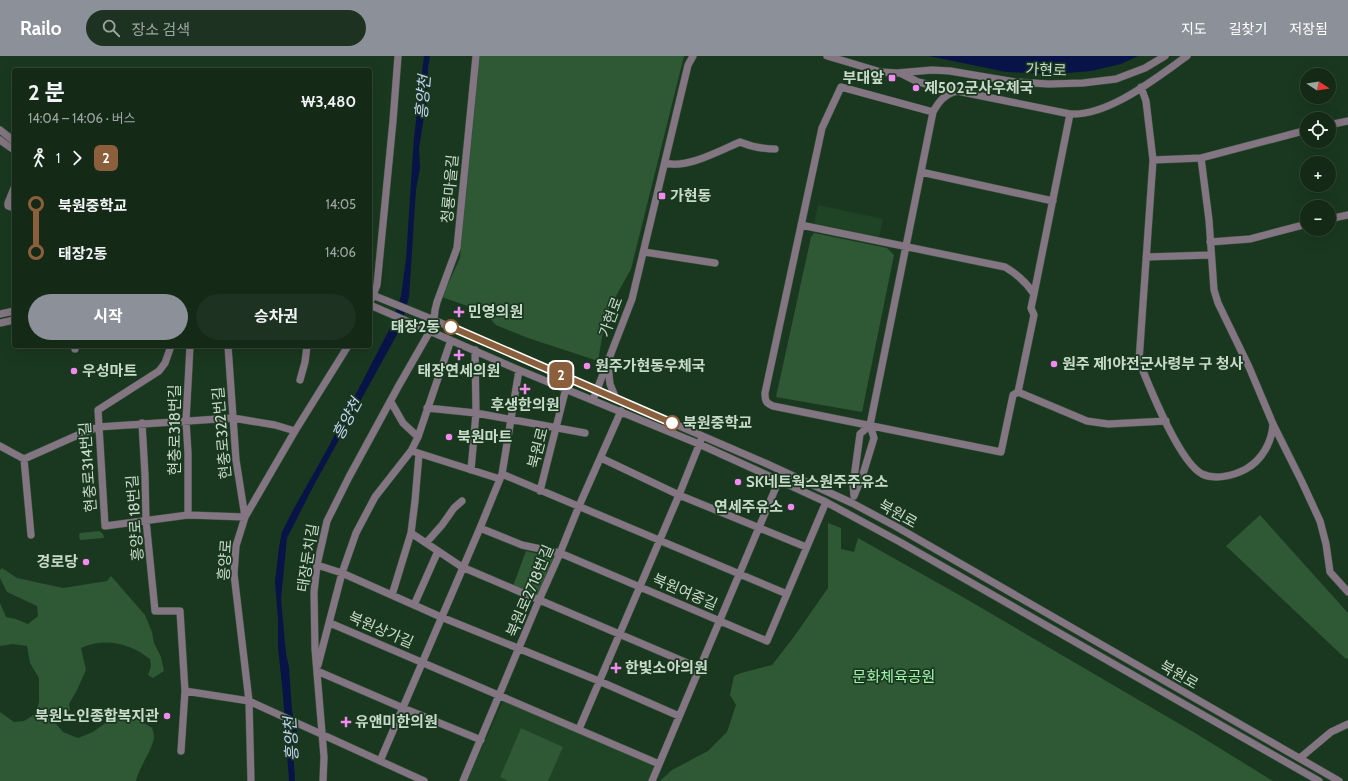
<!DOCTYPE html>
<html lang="ko">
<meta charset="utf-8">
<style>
:root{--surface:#142a17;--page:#1d3220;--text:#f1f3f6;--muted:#9da7a1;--line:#334636;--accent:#8c9099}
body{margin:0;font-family:Cabin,"Noto Sans KR",sans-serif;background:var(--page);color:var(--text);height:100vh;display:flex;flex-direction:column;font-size:15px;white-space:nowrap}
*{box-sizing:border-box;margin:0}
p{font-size:13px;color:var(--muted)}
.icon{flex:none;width:22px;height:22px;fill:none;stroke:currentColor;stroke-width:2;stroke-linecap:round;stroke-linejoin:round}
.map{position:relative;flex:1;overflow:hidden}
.details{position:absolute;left:12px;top:12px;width:360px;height:280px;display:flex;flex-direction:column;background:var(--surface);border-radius:4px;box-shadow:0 4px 16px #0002,0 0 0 1px var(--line)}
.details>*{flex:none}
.badge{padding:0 8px;border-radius:6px;font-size:14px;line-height:26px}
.needle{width:26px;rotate:102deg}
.buttons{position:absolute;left:1300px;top:12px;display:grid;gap:8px}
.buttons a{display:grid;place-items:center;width:36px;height:36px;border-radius:50%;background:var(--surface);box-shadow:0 4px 16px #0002,0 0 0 1px var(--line);font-size:20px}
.map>.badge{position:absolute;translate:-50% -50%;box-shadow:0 0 0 2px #fff}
.legs{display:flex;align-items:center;gap:6px;height:44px;padding:0 16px;font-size:13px}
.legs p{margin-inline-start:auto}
.head{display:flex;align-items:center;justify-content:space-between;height:68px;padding:0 16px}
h1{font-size:22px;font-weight:700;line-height:30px}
.button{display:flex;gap:8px;margin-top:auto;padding:8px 16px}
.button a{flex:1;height:46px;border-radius:24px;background:var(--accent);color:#fff;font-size:16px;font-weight:700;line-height:46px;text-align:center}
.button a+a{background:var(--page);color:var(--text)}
ul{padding:0 16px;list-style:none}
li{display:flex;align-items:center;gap:14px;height:48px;font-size:15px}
li i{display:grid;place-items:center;width:6px;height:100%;margin:0 5px;background:currentColor}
li i::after{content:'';width:10px;height:10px;margin:-5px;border:3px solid;border-radius:50%;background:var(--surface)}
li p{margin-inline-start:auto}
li:first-child i{background:linear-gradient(#0000 50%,currentColor 0)}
li:last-child i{background:linear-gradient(currentColor 50%,#0000 0)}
header{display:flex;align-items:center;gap:24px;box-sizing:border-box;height:56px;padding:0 20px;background:var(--accent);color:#fff}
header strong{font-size:19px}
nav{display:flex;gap:22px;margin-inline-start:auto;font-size:14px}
.search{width:280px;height:36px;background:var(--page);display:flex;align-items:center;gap:10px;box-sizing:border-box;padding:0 14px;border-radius:22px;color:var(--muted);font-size:15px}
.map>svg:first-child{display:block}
.built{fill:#1f4325}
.green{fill:#2f5835}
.water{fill:#081347}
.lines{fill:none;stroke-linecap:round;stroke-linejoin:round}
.minor-casing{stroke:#39553e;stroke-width:8}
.minor{stroke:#837582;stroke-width:7}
.line-1-casing{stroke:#fff;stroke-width:9}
.line-1{stroke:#8b5e3c;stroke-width:6}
.poi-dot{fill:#f38af2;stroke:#1a381f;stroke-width:1.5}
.stop-1-dot{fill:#fff;stroke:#8b5e3c;stroke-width:2}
.labels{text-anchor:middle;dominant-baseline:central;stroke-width:3.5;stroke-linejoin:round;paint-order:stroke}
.street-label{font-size:15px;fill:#c8daca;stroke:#1a381f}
.poi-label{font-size:15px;font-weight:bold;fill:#c8daca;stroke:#1a381f;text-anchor:start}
.stop-label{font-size:15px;font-weight:bold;fill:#c8daca;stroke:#1a381f;text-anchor:end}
.park-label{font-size:15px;fill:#a2f4ac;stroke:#1a381f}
.water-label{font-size:16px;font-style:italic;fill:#c4d2f5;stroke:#1a381f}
</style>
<header>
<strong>Railo</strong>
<div class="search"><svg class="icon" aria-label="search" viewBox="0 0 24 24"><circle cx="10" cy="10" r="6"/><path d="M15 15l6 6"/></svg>장소 검색</div>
<nav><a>지도</a><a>길찾기</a><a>저장됨</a></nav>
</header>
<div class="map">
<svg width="1348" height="725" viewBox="0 0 1348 725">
<rect width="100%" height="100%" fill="#1a381f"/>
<path class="built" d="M 818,149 L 883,163 L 879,182 L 814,167 Z
M 507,645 L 649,705 L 654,712 L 648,725 L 467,725 L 502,647 Z"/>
<path class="green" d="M 478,0 L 684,0 L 631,213 L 606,258 L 598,305 L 528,282 L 496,269 L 484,256 L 442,241 L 460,202 Z
M 814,177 L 887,192 L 894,199 L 862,356 L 776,341 L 811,181 Z
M 1260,459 L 1348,557 L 1348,602 L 1346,603 L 1226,490 Z
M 828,467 L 841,472 L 841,493 L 854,496 L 858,482 L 961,540 L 1195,677 L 1273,725 L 660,725 L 672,714 L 708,695 L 727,676 L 736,649 L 730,639 L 734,620 L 741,617 L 772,609 L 793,582 L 828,532 Z
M 99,475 L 103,478 L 104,482 L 80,484 L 79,480 L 80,477 Z
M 526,495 L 552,501 L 553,503 L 537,540 L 513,530 Z
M 2,512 L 17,522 L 63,532 L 107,525 L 111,520 L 145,559 L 152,576 L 154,587 L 161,601 L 164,615 L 153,622 L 148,619 L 151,610 L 150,603 C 130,587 105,581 81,592 L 86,614 L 77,634 L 69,648 L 70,654 L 56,668 L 63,676 L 78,682 L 93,676 L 123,654 L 152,672 C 153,675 154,678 154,681 C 153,693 139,711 136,725 L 0,725 L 0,656 L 14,666 L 24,665 L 35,658 L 39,646 L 39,622 L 30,607 L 27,590 L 13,588 L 0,590 L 0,547 L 6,561 L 16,563 L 28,568 L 38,560 L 37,550 L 7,536 L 0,522 L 0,514 Z
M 521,672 L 563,691 L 548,725 L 508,725 L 500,721 Z"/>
<path class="water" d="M 424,0 L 430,0 L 428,12 L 427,43 L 419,92 L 420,112 L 416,134 L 409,241 L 400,273 L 314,429 L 287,482 L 281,543 L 286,598 L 289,611 L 292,655 L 297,675 L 293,692 L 295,725 L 289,725 L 283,639 L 278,591 L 278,563 L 275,526 L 279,491 L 282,476 L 292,456 L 329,390 L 389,274 L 401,240 L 406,203 L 414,81 Z
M 929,0 L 1138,0 L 1121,8 L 1091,15 L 1054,18 L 1006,16 Z"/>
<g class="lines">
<defs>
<path id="minor" d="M 827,0 L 881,16 L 897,17 L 932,14 L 950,15 L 1015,26 L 1049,28 L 1083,27 L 1116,23 L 1145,12 L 1165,0
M 900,17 L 918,26 L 956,35
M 1141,31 L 1146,45 L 1153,104 L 1139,305 C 1149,330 1179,406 1202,418 C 1215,424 1233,420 1246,413 C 1262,404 1272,386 1273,368
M 1329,69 L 1348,65
M 0,74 L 14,85
M 0,84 L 14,94
M 1201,102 L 1209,164 L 1214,234 L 1218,247 L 1249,311 L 1273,368 L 1302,426 L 1320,465 L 1326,488 L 1330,516 L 1348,536
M 1153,104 L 1201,102 L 1307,74
M 665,107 C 687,113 719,95 740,86 C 752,91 762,93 775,93
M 921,116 L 1053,145
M 14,132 L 8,147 L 8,150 L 14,152
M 1329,163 L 1348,159
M 801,169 L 1005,211 C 1017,218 1026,226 1034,238 L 1031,252 L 1034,259 L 1018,336 L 1013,339 L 1001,396 L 773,350 C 766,347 765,345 765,337 L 822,72 L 841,31 L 933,56
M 1210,186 L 1250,183 L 1307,168
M 644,196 L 715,207
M 1146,201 L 1211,199
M 370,238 L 434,264 L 765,407 L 852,447 L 895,470 L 1339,725
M 1034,238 L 1070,58
M 371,244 L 377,229 L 393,65 L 398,0
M 370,249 L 519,314 L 699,388 L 826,446 L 900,486 L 1319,725
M 0,258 L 14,255
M 434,264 L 435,254 L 437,246 L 457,192 L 476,0
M 0,267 L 14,264
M 171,290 L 165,307 L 159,315 L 98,354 L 105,470 L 188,459 L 245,461 L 236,404 L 228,290
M 75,293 L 75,290
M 608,310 L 610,328 L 616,343
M 300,324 L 305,306 L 307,290
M 1018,336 L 1087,365 L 1108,368 L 1166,365
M 593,344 L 632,243 L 688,9 L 693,0
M 391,346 L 403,367 L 418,381
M 427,352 L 476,357 L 585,377
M 142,367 L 145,419 L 146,464 L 155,555 L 180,555 L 185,635 L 249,645 L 424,725
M 870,369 L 933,56 C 939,45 945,38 957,35 L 1070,58 C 1109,60 1156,22 1187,0
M 870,369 L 874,382 L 863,418 L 854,440 L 853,429 L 860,378 Z
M 0,390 L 24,403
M 415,396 L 500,423
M 601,402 L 679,439 L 806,491
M 24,403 L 78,379 L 98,371 L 233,362 L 275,369 L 295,375
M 24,403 L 31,479
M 471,414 L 476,357 L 475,294
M 502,418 L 787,538
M 540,435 L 566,332
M 188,459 L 188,397 L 186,365 L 190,290
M 480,472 L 522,489 L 560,497 L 767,585 L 826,446
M 411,477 L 462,511 L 699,612
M 426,487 L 442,469 L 454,452 L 462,445
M 317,509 L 342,517 L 441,561 L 599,625 L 679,660
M 392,539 L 411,477 L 415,445 L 419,398
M 414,549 L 438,495
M 330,567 L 659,708
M 318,609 L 342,517 L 356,477 L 375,441 L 411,395 L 418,381 L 451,284
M 317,615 L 403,652 L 481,684
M 579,673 L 679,439 L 701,384
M 181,695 L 185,635
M 1300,702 L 1331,676 L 1348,668
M 380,705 L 480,472 L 502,418 L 519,314
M 251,725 L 249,645 L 234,518 L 236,490 L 245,461 L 295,375 L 348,290
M 323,725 L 324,701 L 315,593 L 314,536 L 317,509 L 327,465 L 349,421 L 398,331 L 430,275
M 463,725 L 539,544 L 560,497 L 579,450 L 621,355
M 652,725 L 779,424"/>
</defs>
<use href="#minor" class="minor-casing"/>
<use href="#minor" class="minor"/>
</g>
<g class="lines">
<defs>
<path id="line-1" d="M 451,271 L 672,367"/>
</defs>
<use href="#line-1" class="line-1-casing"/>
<use href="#line-1" class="line-1"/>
</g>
<g class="poi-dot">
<rect x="888" y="18" width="8" height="8" rx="2"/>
<circle cx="916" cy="32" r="4"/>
<rect x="658" y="136" width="8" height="8" rx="2"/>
<path d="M457 250h4v4h4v4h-4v4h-4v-4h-4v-4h4z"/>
<path d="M457 293h4v4h4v4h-4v4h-4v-4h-4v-4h4z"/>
<circle cx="1054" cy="308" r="4"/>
<circle cx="587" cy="310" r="4"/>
<circle cx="74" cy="315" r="4"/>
<path d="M523 327h4v4h4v4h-4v4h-4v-4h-4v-4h4z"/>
<circle cx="449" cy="381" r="4"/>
<circle cx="738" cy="426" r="4"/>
<circle cx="791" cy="451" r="4"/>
<circle cx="86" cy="506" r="4"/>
<path d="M614 606h4v4h4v4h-4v4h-4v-4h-4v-4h4z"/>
<circle cx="167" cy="660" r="4"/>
<path d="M344 660h4v4h4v4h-4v4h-4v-4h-4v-4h4z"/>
</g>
<g class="stop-1-dot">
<circle cx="451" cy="271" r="7"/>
<circle cx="672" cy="367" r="7"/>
</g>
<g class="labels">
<g class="street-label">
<text transform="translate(1046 14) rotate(2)">가현로</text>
<text transform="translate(450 133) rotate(-85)">청룡마을길</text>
<text transform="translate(611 261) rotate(-70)">가현로</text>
<text transform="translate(175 374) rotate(-90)">현충로318번길</text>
<text transform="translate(222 377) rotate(-95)">현충로322번길</text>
<text transform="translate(538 392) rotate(-76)">북원로</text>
<text transform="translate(88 411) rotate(-94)">현충로314번길</text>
<text transform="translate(898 458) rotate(29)">북원로</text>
<text transform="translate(135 462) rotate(-94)">흥양로 18번길</text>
<text transform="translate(308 502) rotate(-81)">태장둔치길</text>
<text transform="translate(225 504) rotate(-86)">흥양로</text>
<text transform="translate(530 535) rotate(-67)">북원로2718번길</text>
<text transform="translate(685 536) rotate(23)">북원여중길</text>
<text transform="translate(381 574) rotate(23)">북원상가길</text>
<text transform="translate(1179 619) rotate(30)">북원로</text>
</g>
<g class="poi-label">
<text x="884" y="22" text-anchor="end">부대앞</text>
<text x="924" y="32">제502군사우체국</text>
<text x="670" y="140">가현동</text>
<text x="468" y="256">민영의원</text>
<text x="1062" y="308">원주 제1야전군사령부 구 청사</text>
<text x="595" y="310">원주가현동우체국</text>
<text x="82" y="315">우성마트</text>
<text x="459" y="315" text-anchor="middle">태장연세의원</text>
<text x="525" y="349" text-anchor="middle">후생한의원</text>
<text x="457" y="381">북원마트</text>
<text x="746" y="426">SK네트웍스원주주유소</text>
<text x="783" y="451" text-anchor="end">연세주유소</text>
<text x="78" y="506" text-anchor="end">경로당</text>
<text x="625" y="612">한빛소아의원</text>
<text x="159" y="660" text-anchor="end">북원노인종합복지관</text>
<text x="355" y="666">유앤미한의원</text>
</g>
<g class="stop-label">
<text x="440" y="271">태장2동</text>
<text x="683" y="367" text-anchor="start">북원중학교</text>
</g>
<g class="park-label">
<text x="894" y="621">문화체육공원</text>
</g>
<g class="water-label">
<text transform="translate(423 41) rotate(-85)">흥양천</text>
<text transform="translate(347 363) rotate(-62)">흥양천</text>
<text transform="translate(291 683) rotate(-93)">흥양천</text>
</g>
</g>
</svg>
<div class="buttons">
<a><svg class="needle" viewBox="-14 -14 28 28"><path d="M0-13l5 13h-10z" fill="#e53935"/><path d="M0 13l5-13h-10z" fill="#9da7a1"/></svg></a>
<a><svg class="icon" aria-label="locate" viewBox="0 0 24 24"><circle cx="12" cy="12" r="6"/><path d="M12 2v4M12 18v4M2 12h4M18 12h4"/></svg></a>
<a>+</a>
<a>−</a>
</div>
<b class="badge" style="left:561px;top:319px;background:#8b5e3c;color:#fff">2</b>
<section class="details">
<div class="head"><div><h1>2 분</h1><p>14:04 – 14:06 · 버스</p></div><b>₩3,480</b></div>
<div class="legs"><svg class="icon" aria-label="walk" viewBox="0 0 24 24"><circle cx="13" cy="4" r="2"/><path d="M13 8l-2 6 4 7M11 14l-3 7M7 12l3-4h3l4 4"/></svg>1<svg class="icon" aria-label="forward" viewBox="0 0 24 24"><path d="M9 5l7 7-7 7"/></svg><b class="badge" style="background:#8b5e3c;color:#fff">2</b></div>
<ul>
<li><i style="color:#8b5e3c"></i><b>북원중학교</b><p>14:05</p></li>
<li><i style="color:#8b5e3c"></i><b>태장2동</b><p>14:06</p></li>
</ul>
<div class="button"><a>시작</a><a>승차권</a></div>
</section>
</div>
